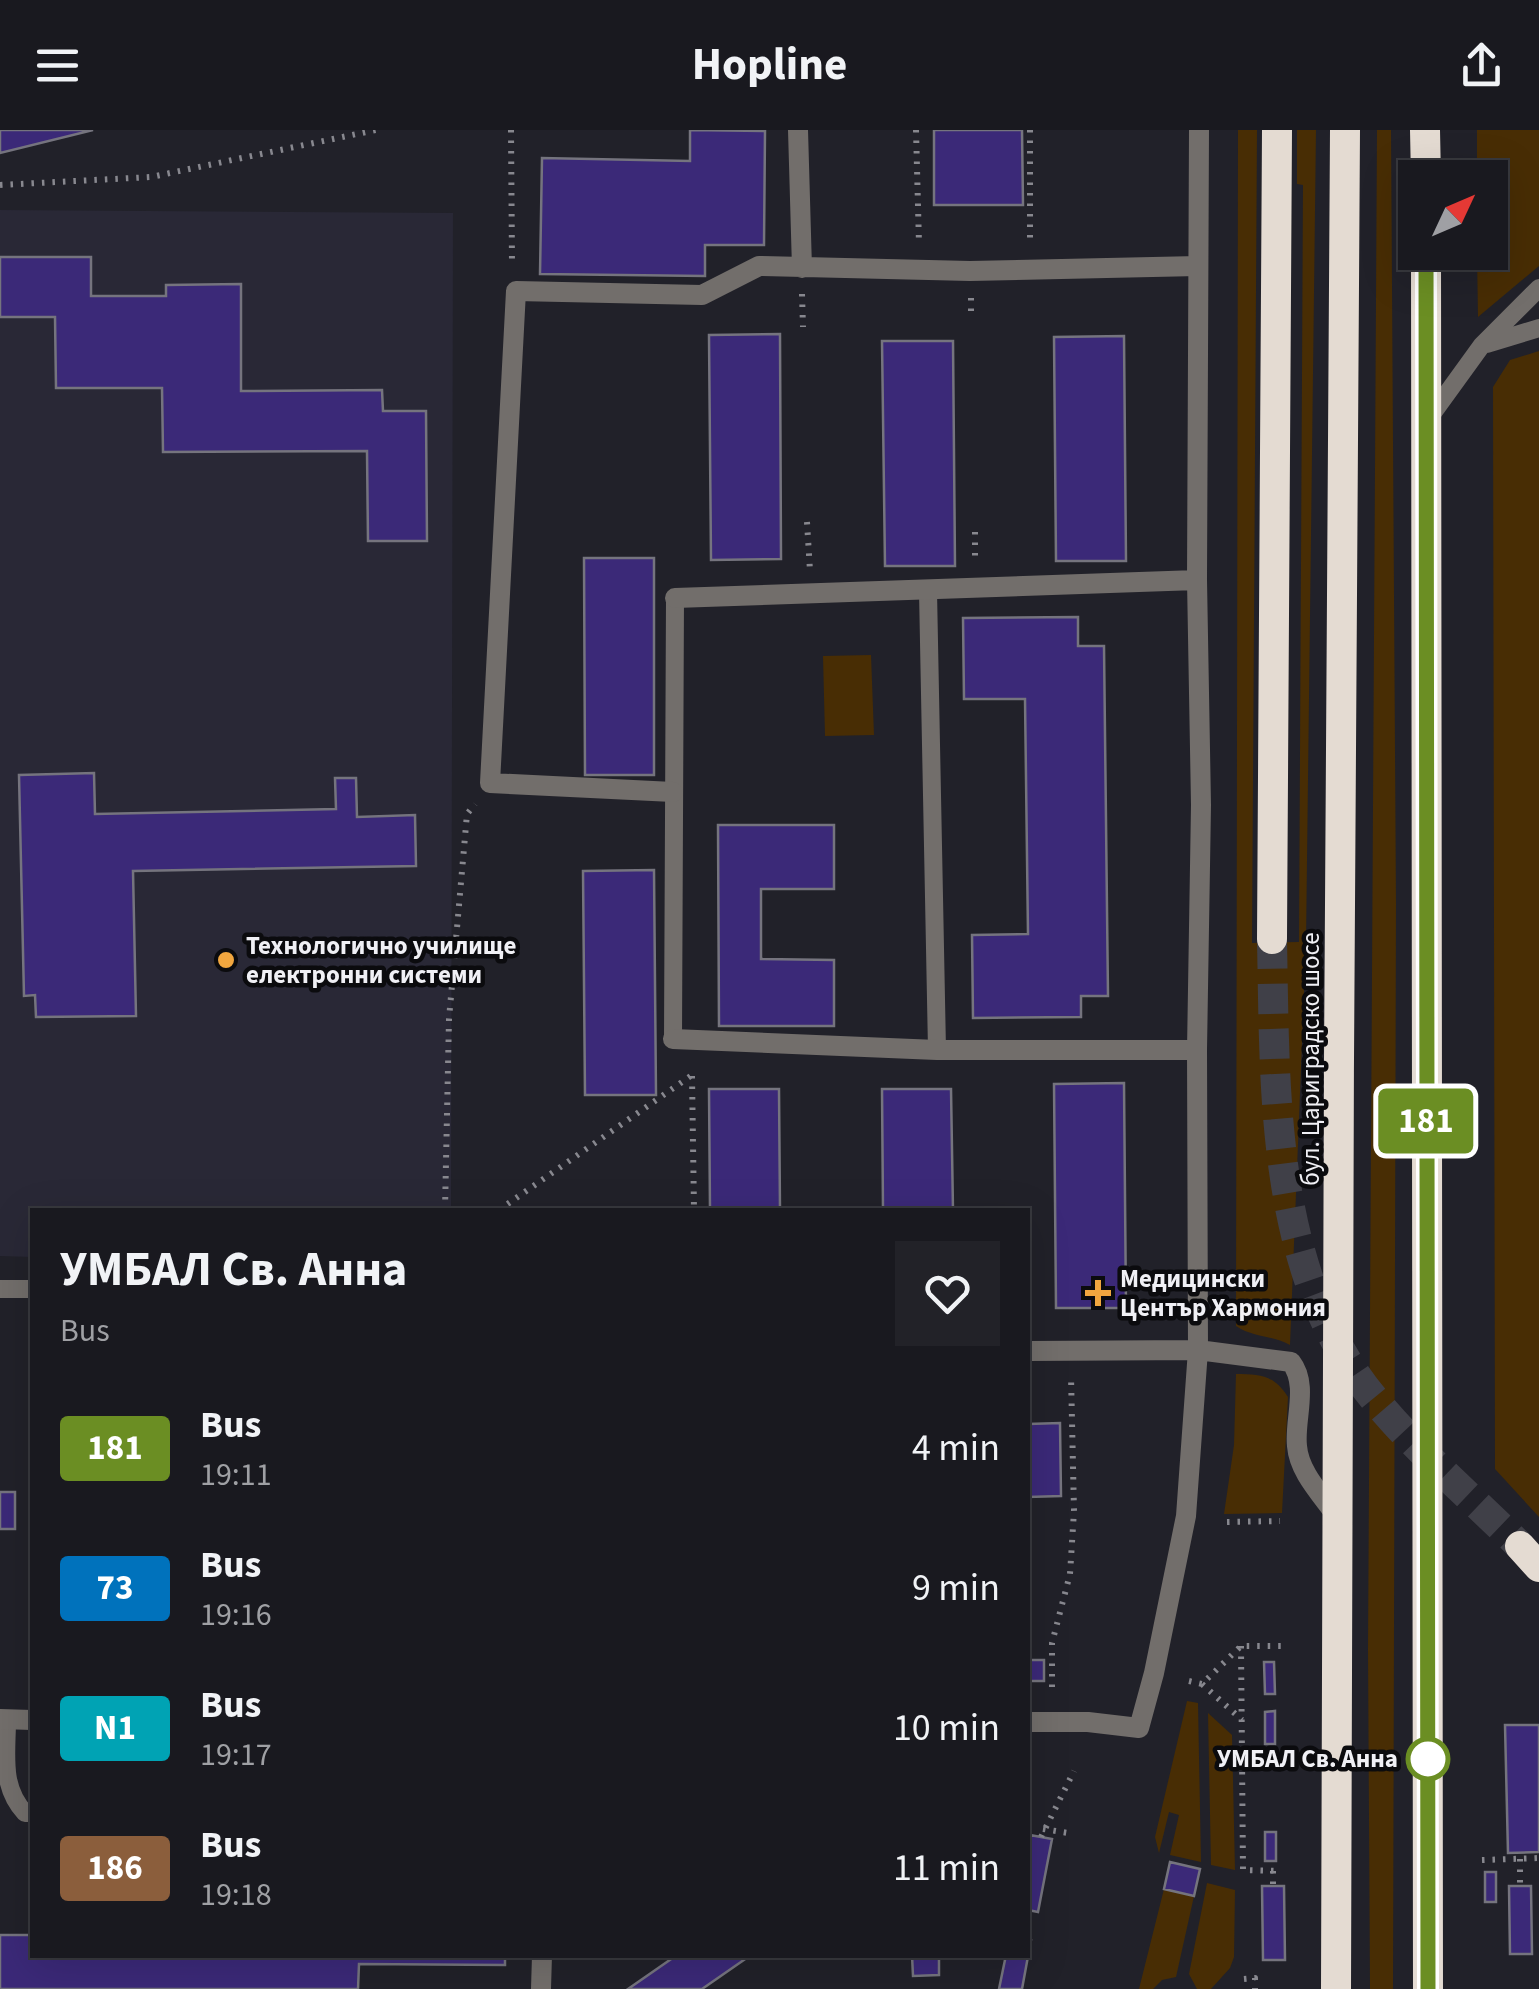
<!DOCTYPE html>
<meta charset="utf-8">
<style>
:root{--surface:#19191f;--page:#222228;--text:#f1f3f6;--muted:#9fa0a4;--line:#37383d}
body{margin:0;font-family:"Source Sans 3",sans-serif;background:var(--page);color:var(--text);height:100vh;display:flex;flex-direction:column;font-size:38px;white-space:nowrap}
*{box-sizing:border-box;margin:0}
p{font-size:32px;color:var(--muted)}
.icon{flex:none;width:55px;height:55px;fill:none;stroke:currentColor;stroke-width:2;stroke-linecap:round;stroke-linejoin:round}
.map{position:relative;flex:1;overflow:hidden}
.sheet{position:absolute;left:30px;top:1078px;width:1000px;height:750px;display:flex;flex-direction:column;background:var(--surface);border-radius:0px;box-shadow:0 10px 40px #0002,0 0 0 2px var(--line)}
.sheet>*{flex:none}
.badge{padding:0 20px;border-radius:8px;font-size:35px;line-height:65px}
.needle{width:65px;rotate:46deg}
.buttons{position:absolute;left:1398px;top:30px;display:grid;gap:20px}
.buttons a{display:grid;place-items:center;width:110px;height:110px;border-radius:0px;background:var(--surface);box-shadow:0 10px 40px #0002,0 0 0 2px var(--line);font-size:50px}
.map>.badge{position:absolute;translate:-50% -50%;box-shadow:0 0 0 5px #fff}
.round{display:grid;place-items:center;flex:none;width:105px;height:105px;border-radius:0px;background:var(--page)}
.overview{display:flex;align-items:center;justify-content:space-between;height:170px;padding:0 30px}
h1{font-size:48px;font-weight:700;line-height:75px}
ul{padding:0;list-style:none}
li{display:flex;align-items:center;gap:30px;height:140px;padding:0 30px}
li div{flex:1}
li b{display:block;font-size:38px}
li em{font-style:normal}
li .badge{min-width:110px;font-weight:700;text-align:center}
header{display:flex;justify-content:space-between;align-items:center;height:130px;padding:0 30px;background:var(--surface);font-size:45px;font-weight:700}
.map>svg:first-child{display:block}
.built{fill:#292836}
.green{fill:#482d04}
.building{fill:#3b2978;stroke:#75747e;stroke-width:2.5}
.lines{fill:none;stroke-linecap:round;stroke-linejoin:round}
.highway-tunnel{stroke:#404048;stroke-width:30;stroke-dasharray:30 15;stroke-linecap:butt}
.path{stroke:#88888f;stroke-width:6;stroke-dasharray:2.5 8;stroke-linecap:butt}
.lane{stroke:#726e6b;stroke-width:18}
.street{stroke:#726e6b;stroke-width:20}
.highway{stroke:#e4dbd2;stroke-width:30}
.line-casing{stroke:#fff;stroke-width:22}
.line{stroke:#6b8e23;stroke-width:15}
.poi-dot{fill:#f1a63f;stroke:#0b0b0e;stroke-width:4}
.stop-dot{fill:#fff;stroke:#6b8e23;stroke-width:5}
.labels{text-anchor:middle;dominant-baseline:central;stroke-width:9;stroke-linejoin:round;paint-order:stroke}
.poi-label{font-size:25px;font-weight:bold;fill:#f0f0f5;stroke:#0b0b0e;text-anchor:start}
.street-label{font-size:25px;fill:#f0f0f5;stroke:#0b0b0e}
.stop-label{font-size:25px;font-weight:bold;fill:#f0f0f5;stroke:#0b0b0e;text-anchor:end}
</style>
<header><svg class="icon" aria-label="menu" viewBox="0 0 24 24"><path d="M4 6h16M4 12h16M4 18h16"/></svg>Hopline<svg class="icon" aria-label="share" viewBox="0 0 24 24"><path d="M12 15V3M7 8l5-5 5 5M5 13v7h14v-7"/></svg></header>
<div class="map">
<svg width="1539" height="1859" viewBox="0 0 1539 1859">
<rect width="100%" height="100%" fill="#212129"/>
<path class="built" d="M 0,80 L 453,83 L 451,1080 L 32,1080 L 32,1127 L 0,1126 Z"/>
<path class="green" d="M 1238,0 L 1257,0 L 1252,813 L 1299,812 L 1303,55 L 1297,54 L 1297,0 L 1316,0 L 1306,812 L 1290,1215 C 1272,1205 1254,1208 1236,1196 Z
M 1377,0 L 1391,0 L 1396,774 L 1393,1859 L 1370,1859 L 1368,1520 Z
M 1477,0 L 1539,0 L 1539,136 L 1478,187 L 1477,123 L 1490,122 L 1490,48 L 1477,47 Z
M 1539,221 L 1539,1387 L 1495,1339 L 1493,257 L 1510,230 Z
M 871,525 L 874,605 L 825,606 L 823,526 Z
M 1236,1244 C 1260,1244 1274,1245 1288,1267 L 1282,1383 L 1224,1384 L 1234,1315 Z
M 1187,1571 L 1198,1573 L 1201,1732 L 1170,1725 L 1179,1685 L 1169,1682 L 1159,1723 L 1155,1707 Z
M 1208,1583 L 1232,1605 L 1235,1740 L 1211,1735 Z
M 1207,1753 L 1235,1760 L 1234,1827 L 1230,1838 L 1211,1859 L 1197,1859 L 1189,1844 Z
M 1164,1759 L 1194,1766 L 1176,1847 L 1162,1850 L 1153,1859 L 1139,1859 Z"/>
<path class="building" d="M 0,0 L 93,0 L 0,23 Z
M 690,0 L 765,1 L 764,115 L 705,115 L 705,146 L 540,144 L 542,28 L 690,31 Z
M 934,0 L 1022,0 L 1023,75 L 934,75 Z
M 0,127 L 91,127 L 91,166 L 166,166 L 166,155 L 241,154 L 241,261 L 382,260 L 383,281 L 426,281 L 427,411 L 368,411 L 367,321 L 163,322 L 162,258 L 56,258 L 55,187 L 0,187 Z
M 780,204 L 781,429 L 711,430 L 709,205 Z
M 1124,206 L 1126,431 L 1056,431 L 1054,207 Z
M 882,211 L 953,211 L 955,436 L 885,436 Z
M 584,428 L 654,428 L 654,645 L 585,645 Z
M 1078,487 L 1078,516 L 1104,516 L 1108,866 L 1081,866 L 1081,887 L 973,888 L 972,805 L 1028,804 L 1025,569 L 964,569 L 963,488 Z
M 94,643 L 95,684 L 336,679 L 335,648 L 356,648 L 357,687 L 415,685 L 416,736 L 133,741 L 136,886 L 36,887 L 35,865 L 24,866 L 19,645 Z
M 718,695 L 834,695 L 834,759 L 761,759 L 761,829 L 834,830 L 834,896 L 719,896 Z
M 654,740 L 656,965 L 585,965 L 583,741 Z
M 1124,953 L 1126,1178 L 1056,1178 L 1054,954 Z
M 709,959 L 779,959 L 780,1080 L 710,1080 Z
M 882,959 L 951,959 L 953,1080 L 883,1080 Z
M 1060,1293 L 1061,1366 L 1028,1367 L 1028,1294 Z
M 0,1362 L 15,1362 L 15,1399 L 0,1399 Z
M 1028,1530 L 1044,1530 L 1044,1551 L 1028,1551 Z
M 1264,1532 L 1274,1532 L 1275,1564 L 1265,1564 Z
M 1275,1581 L 1275,1614 L 1265,1614 L 1265,1582 Z
M 1505,1595 L 1539,1595 L 1539,1722 L 1508,1723 Z
M 1265,1702 L 1276,1702 L 1276,1731 L 1265,1731 Z
M 1030,1705 L 1052,1709 L 1038,1782 L 1028,1780 Z
M 1170,1732 L 1200,1739 L 1194,1766 L 1164,1759 Z
M 1485,1742 L 1496,1742 L 1496,1772 L 1485,1772 Z
M 1262,1756 L 1284,1756 L 1285,1830 L 1263,1830 Z
M 1509,1756 L 1531,1756 L 1532,1824 L 1510,1824 Z
M 0,1805 L 32,1805 L 32,1825 L 505,1825 L 505,1835 L 359,1834 L 358,1859 L 0,1859 Z
M 1028,1809 L 1031,1810 L 1022,1859 L 999,1859 L 1006,1825 L 1028,1825 Z
M 677,1825 L 751,1825 L 702,1859 L 628,1859 Z
M 912,1825 L 939,1825 L 939,1845 L 913,1846 Z"/>
<g class="lines">
<path class="highway-tunnel" d="M 1272,809 C 1275,963 1270,1144 1375,1270 C 1418,1322 1472,1368 1520,1416"/>
<path class="path" d="M 511,0 L 512,135
M 916,0 L 919,114
M 1030,0 L 1030,114
M 0,55 L 151,47 L 376,0
M 802,164 L 803,197
M 971,168 L 971,188
M 807,392 L 810,441
M 975,402 L 975,430
M 692,946 L 694,1080
M 445,1080 L 449,889 L 467,684 L 475,674
M 499,1080 L 692,945
M 1227,1392 L 1280,1391
M 1241,1516 L 1243,1740 L 1281,1741
M 1189,1551 L 1202,1554 L 1241,1516 L 1281,1516
M 1202,1554 L 1242,1590
M 1052,1557 L 1052,1513 L 1070,1444 L 1074,1381 L 1071,1246
M 1242,1629 L 1281,1629
M 1043,1699 L 1068,1703
M 1041,1707 L 1074,1641
M 1520,1729 L 1520,1756
M 1482,1730 L 1539,1728
M 1273,1741 L 1273,1756
M 1244,1849 L 1255,1848 L 1255,1859"/>
<path class="lane" d="M 1487,214 L 1539,198
M 1427,291 L 1482,215 L 1539,158
M 928,461 L 937,920
M 673,909 L 675,468
M 0,1159 L 32,1159
M 7,1589 C 7,1624 0,1656 25,1683 L 32,1683"/>
<path class="street" d="M 798,0 L 802,138
M 675,468 L 1197,450
M 673,662 L 490,653 L 516,161 L 702,165 L 759,136 L 970,141 L 1198,136
M 673,909 L 937,920 L 1197,920
M 1028,1221 L 1198,1220 L 1291,1232 C 1309,1255 1294,1290 1297,1316 C 1299,1342 1321,1364 1335,1384
M 0,1589 L 32,1590
M 1028,1592 L 1088,1592 L 1139,1598 L 1154,1543 L 1186,1386 L 1198,1220 L 1197,920 L 1201,675 L 1197,450 L 1199,0
M 541,1859 L 542,1825"/>
<path class="highway" d="M 1425,0 L 1426,48
M 1426,122 L 1428,1859
M 1272,809 L 1277,0
M 1520,1416 L 1539,1437
M 1336,1859 C 1335,1239 1342,620 1345,0"/>
</g>
<g class="lines">
<defs>
<path id="line" d="M 1426,122 L 1428,1859"/>
</defs>
<use href="#line" class="line-casing"/>
<use href="#line" class="line"/>
</g>
<g class="poi-dot">
<circle cx="226" cy="830" r="10"/>
<path d="M1093 1148h10v10h10v10h-10v10h-10v-10h-10v-10h10z"/>
</g>
<circle class="stop-dot" cx="1428" cy="1629" r="20"/>
<g class="labels">
<g class="poi-label">
<text x="246" y="816">Технологично училище<tspan x="246" dy="29">електронни системи</tspan></text>
<text x="1120" y="1149">Медицински<tspan x="1120" dy="29">Център Хармония</tspan></text>
</g>
<g class="street-label">
<text transform="translate(1311 929) rotate(-90)">бул. Цариградско шосе</text>
</g>
<g class="stop-label">
<text x="1398" y="1629">УМБАЛ Св. Анна</text>
</g>
</g>
</svg>
<div class="buttons">
<a><svg class="needle" viewBox="-14 -14 28 28"><path d="M0-13l5 13h-10z" fill="#e53935"/><path d="M0 13l5-13h-10z" fill="#9fa0a4"/></svg></a>
</div>
<b class="badge" style="left:1426px;top:991px;background:#6b8e23;color:#fff">181</b>
<section class="sheet">
<div class="overview"><div><h1>УМБАЛ Св. Анна</h1><p>Bus</p></div><a class="round"><svg class="icon" aria-label="heart" viewBox="0 0 24 24"><path d="M12 20l-8-8c-3-5 5-10 8-4 3-6 11-1 8 4z"/></svg></a></div>
<ul>
<li><span class="badge" style="background:#6b8e23;color:#fff">181</span><div><b>Bus</b><p>19:11</p></div><em>4 min</em></li>
<li><span class="badge" style="background:#0072bc;color:#fff">73</span><div><b>Bus</b><p>19:16</p></div><em>9 min</em></li>
<li><span class="badge" style="background:#00a3b4;color:#fff">N1</span><div><b>Bus</b><p>19:17</p></div><em>10 min</em></li>
<li><span class="badge" style="background:#8b5e3c;color:#fff">186</span><div><b>Bus</b><p>19:18</p></div><em>11 min</em></li>
</ul>
</section>
</div>
